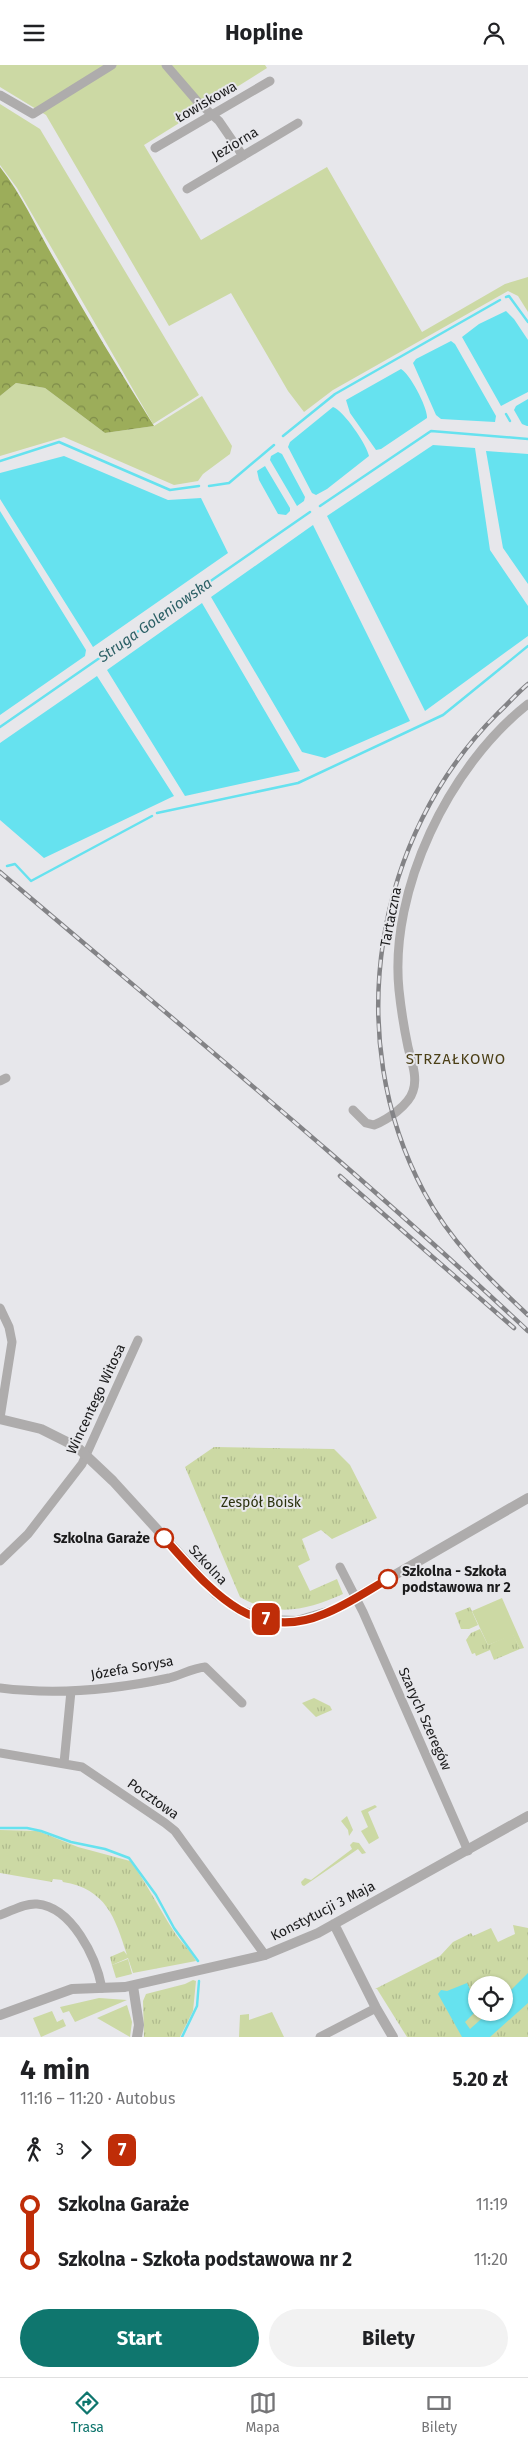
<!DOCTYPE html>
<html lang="pl">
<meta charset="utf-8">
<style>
:root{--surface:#fff;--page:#f2f2f2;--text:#202124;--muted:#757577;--line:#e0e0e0;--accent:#0f766e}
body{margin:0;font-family:"Fira Sans",sans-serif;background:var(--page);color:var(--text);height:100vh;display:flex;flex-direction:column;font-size:19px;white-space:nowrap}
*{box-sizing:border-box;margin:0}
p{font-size:16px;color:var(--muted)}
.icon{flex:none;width:28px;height:28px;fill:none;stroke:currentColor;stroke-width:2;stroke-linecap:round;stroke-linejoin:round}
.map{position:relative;height:1972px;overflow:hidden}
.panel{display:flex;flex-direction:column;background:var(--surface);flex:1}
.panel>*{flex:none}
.badge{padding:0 10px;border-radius:8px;font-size:18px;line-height:32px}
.tools{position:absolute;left:468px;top:1911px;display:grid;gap:10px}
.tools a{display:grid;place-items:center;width:45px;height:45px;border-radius:50%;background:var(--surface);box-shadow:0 1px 4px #0004;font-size:25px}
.map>.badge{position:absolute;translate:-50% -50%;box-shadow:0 0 0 2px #fff}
.legs{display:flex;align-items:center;gap:8px;height:55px;padding:0 20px;font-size:16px}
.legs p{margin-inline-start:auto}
.overview{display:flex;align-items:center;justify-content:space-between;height:85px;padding:0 20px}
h1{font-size:28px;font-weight:700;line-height:38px}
.action{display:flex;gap:10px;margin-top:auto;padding:10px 20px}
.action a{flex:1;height:58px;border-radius:30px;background:var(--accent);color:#fff;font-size:20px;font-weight:700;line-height:58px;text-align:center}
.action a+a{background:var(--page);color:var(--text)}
ul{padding:0 20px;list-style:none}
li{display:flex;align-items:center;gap:18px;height:55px;font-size:19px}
li i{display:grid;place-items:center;width:8px;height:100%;margin:0 6px;background:currentColor}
li i::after{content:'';width:12px;height:12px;margin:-6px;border:4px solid;border-radius:50%;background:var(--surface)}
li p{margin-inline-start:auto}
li:first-child i{background:linear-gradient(#0000 50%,currentColor 0)}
li:last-child i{background:linear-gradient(currentColor 50%,#0000 0)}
header{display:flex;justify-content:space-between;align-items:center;height:65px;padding:0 20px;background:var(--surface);font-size:22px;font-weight:700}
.menu{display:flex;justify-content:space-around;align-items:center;height:70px;border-top:1px solid var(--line);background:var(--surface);font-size:14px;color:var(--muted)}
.menu a{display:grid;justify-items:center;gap:2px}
.menu .selected{color:var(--accent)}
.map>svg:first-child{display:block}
.grass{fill:#ccd9a4}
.forest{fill:url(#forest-crowns)}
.park{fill:url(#park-tufts);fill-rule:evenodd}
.water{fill:#66e2ef}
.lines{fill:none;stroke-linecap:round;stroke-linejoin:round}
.stream{stroke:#66e2ef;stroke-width:2.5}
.minor{stroke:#aeacac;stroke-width:9}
.tertiary{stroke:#aeacac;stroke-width:10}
.rail-casing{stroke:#838386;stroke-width:4.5}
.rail{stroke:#e7e7eb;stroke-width:2.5;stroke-dasharray:8;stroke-linecap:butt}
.line-1-casing{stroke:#fff;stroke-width:11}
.line-1{stroke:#bf2d08;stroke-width:8}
.stop-1-dot{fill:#fff;stroke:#bf2d08;stroke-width:2.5}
.labels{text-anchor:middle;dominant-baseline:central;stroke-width:4;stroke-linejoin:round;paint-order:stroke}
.street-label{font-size:14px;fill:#1b1b1c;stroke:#e7e7eb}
.park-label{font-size:14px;fill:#2c330f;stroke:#e7e7eb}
.stop-label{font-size:14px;font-weight:bold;fill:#1b1b1c;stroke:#e7e7eb;text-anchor:end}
.water-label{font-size:15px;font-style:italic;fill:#2c6066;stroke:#e7e7eb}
.neighbourhood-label{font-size:15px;letter-spacing:1px;fill:#4b3f16;stroke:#e7e7eb}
</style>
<header><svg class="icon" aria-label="menu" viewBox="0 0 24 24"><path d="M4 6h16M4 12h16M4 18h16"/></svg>Hopline<svg class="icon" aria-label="person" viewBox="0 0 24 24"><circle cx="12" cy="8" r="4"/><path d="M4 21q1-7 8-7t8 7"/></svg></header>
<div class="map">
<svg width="528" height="1972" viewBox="0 0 528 1972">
<defs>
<pattern id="forest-crowns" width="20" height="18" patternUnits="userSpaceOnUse" patternTransform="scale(1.25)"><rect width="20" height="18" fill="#9cad5a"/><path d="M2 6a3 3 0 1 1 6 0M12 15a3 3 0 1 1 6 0" fill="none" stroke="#7e8c4a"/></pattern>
<pattern id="park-tufts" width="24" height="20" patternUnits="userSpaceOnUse" patternTransform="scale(1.25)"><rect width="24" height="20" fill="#ccd9a4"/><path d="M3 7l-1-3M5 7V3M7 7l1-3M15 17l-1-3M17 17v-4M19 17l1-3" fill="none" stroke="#afba8d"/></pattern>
</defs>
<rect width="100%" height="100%" fill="#e7e7eb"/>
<path class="grass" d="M 0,0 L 265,0 L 267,3 L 144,80 L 201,175 L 327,102 L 422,267 L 505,219 L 528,212 L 528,247 L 518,231 L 508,226 L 333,325 L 304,347 L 288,326 L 231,228 L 169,261 L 46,50 L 0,22 Z
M 0,39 L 40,64 L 199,330 L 153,359 L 17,123 L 0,100 Z
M 16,318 L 45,323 L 105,368 L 154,361 L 202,331 L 232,381 L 230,389 L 203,409 L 198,416 L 174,420 L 64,372 L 0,391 L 0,331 Z
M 502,1533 L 524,1583 L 520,1584 L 513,1570 L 488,1580 L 472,1546 Z
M 375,1740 L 377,1742 L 368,1747 L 379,1773 L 369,1779 L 361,1766 L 368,1762 L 361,1746 Z
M 347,1751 L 353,1765 L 349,1771 L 348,1765 L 341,1756 Z
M 353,1777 L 359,1778 L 366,1788 L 362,1789 L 358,1784 L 304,1821 L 302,1820 L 301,1817 L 305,1813 L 311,1815 L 352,1784 L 350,1780 Z
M 128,1894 L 132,1909 L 116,1913 L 112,1900 Z
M 99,1933 L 127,1935 L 75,1957 L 69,1946 L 63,1948 L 60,1942 Z
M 127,1940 L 132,1957 L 130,1972 L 97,1953 Z
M 52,1946 L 57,1957 L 63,1954 L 66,1961 L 41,1972 L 33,1953 Z
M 272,1947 L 284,1972 L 239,1972 L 240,1950 L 249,1949 L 249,1955 Z"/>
<path class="forest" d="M 0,102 C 23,131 37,165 56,197 C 87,252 120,307 154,361 L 105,368 L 45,323 L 16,318 L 0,331 Z"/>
<path class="park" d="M 214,1382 L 334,1384 L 350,1400 L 377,1453 L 332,1474 L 321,1465 L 302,1474 L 310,1495 L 298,1501 L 310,1526 L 337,1514 L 343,1529 C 307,1545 277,1553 240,1532 L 185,1402 Z
M 470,1542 L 478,1560 L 469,1564 L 461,1564 L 455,1548 Z
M 480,1564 L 488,1580 L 513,1569 L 520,1584 L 494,1595 L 490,1585 L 476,1591 L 475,1588 L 472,1589 L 466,1575 L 471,1568 Z
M 314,1633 L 330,1641 L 332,1645 L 316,1652 L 302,1638 Z
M 0,1765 L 38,1766 L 78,1782 L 130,1796 C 147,1818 158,1842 173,1865 C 180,1877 190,1884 196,1896 L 133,1908 L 128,1893 L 112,1900 L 110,1892 L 124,1886 L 127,1890 C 115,1852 106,1824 63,1817 L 62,1815 L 53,1814 L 52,1817 L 0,1808 Z
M 513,1860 L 528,1863 L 528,1972 L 407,1972 L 377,1924 L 375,1924 L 440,1891 L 453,1877 L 471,1868 L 473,1871 L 491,1863 L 498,1877 L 515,1869 ZM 476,1920 L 504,1920 L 504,1948 L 476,1948 Z
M 193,1915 L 196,1916 L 193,1946 L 180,1972 L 144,1972 L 143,1936 L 146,1929 L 185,1919 Z"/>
<path class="water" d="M 506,246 L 514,254 L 528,275 L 528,327 L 501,341 L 462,272 L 479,259 Z
M 451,276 L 455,279 L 496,351 L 495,357 L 441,354 L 436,350 L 413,298 L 416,294 Z
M 401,304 C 410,309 428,343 427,353 L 381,384 L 376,385 L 350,348 L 346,335 Z
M 528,334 L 528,361 L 527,361 L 522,359 L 514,345 L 516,341 Z
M 333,342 C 344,346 367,380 369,391 L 327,424 L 316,430 L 312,428 L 288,382 L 290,377 Z
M 433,380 L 475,383 L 490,485 L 528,541 L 528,571 L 425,646 L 327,451 Z
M 486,386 L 528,389 L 528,519 L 503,483 Z
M 278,387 L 282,389 L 305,432 L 304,436 L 297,441 L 270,395 L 271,391 Z
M 64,391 L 168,435 L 201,433 L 228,488 L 93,582 L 0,434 L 0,408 Z
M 265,401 L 290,443 L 290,446 L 286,450 L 278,449 L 259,415 L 257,406 Z
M 0,446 L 86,585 L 85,591 L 0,650 Z
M 313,460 L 410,656 L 325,693 L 302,687 L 211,532 Z
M 202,538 L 300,706 L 185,731 L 107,605 Z
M 97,611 L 174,731 L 44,793 L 0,755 L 0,678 Z
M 528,1908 L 528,1938 L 490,1972 L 462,1972 L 438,1929 L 441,1925 L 447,1926 L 467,1918 L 476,1937 L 476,1946 L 465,1957 L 470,1964 L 488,1948 L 504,1948 L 504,1932 Z"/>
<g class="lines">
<path class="stream" d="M 506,232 L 509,231 L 528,257
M 506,349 L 510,356
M 283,371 L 335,329 L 500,235
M 0,396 L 59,377 L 170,425 L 199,421
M 209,421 L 229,418 L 274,380
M 320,441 L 431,366 L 528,374
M 0,662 L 310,447
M 157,748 L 298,718 L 443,650 L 528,581
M 7,801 L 15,799 L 31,816 L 152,751
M 0,1763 L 27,1763 L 41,1766 L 71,1777 L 105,1784 L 129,1793 L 156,1830 L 174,1863 L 198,1896
M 182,1972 L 197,1941 L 199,1916"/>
<path class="minor" d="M 166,0 L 197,36 L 219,56 L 243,91
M 0,30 L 33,49 L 112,0
M 155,83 L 270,16
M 187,124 L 298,58
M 0,1016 L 6,1013
M 353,1045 L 366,1058 L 374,1060 C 387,1055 409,1040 413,1026 C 418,1012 411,995 408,982 C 404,963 401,944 399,925 C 389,825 449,701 528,639
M 0,1243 L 9,1262 L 12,1277 L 0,1353
M 0,1496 L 28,1469 L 82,1399 L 138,1275
M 340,1502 L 363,1547 L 468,1786
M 0,1623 C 56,1630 113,1625 169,1613 C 181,1610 193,1603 205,1602 L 242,1638
M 0,1688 L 82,1702 L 165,1758 L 175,1766 L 265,1890
M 64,1698 L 71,1626
M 0,1850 C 12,1846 24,1838 37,1839 C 72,1842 96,1892 102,1923
M 320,1972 L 376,1943"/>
<path class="tertiary" d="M 0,1354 L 41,1364 L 77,1382 L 113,1416 L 216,1529 L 239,1545 L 270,1555 L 297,1556 L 334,1545 L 528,1433
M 334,1859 L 376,1943 L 393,1972
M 133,1921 L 139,1960 L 137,1972
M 0,1950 L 72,1924 L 125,1922 L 265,1890 L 318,1868 L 528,1751"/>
<defs>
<path id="rail" d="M 528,619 C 517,628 508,639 498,648 C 374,771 341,972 424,1127 C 450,1176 488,1213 528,1250
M 0,807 C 177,958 358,1106 528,1266
M 340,1111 L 514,1263"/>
</defs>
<use href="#rail" class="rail-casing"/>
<use href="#rail" class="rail"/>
</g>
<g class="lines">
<defs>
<path id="line-1" d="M 164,1473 C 207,1520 250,1580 324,1549 C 347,1540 367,1526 388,1514"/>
</defs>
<use href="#line-1" class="line-1-casing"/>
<use href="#line-1" class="line-1"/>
</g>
<g class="stop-1-dot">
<circle cx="164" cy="1473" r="9"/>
<circle cx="388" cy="1514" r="9"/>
</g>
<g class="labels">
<g class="street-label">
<text transform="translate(206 37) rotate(-30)">Łowiskowa</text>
<text transform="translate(235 79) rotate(-31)">Jeziorna</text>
<text transform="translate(391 852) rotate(-79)">Tartaczna</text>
<text transform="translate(96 1334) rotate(-65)">Wincentego Witosa</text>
<text transform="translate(208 1500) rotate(47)">Szkolna</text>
<text transform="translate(132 1603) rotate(-10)">Józefa Sorysa</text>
<text transform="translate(425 1654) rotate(66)">Szarych Szeregów</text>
<text transform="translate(153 1734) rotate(35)">Pocztowa</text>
<text transform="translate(323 1846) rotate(-27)">Konstytucji 3 Maja</text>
</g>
<g class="park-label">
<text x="261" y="1437">Zespół Boisk</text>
</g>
<g class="stop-label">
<text x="150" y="1473">Szkolna Garaże</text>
<text x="402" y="1506" text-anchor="start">Szkolna - Szkoła<tspan x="402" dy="16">podstawowa nr 2</tspan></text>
</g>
<g class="water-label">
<text transform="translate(155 555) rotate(-35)">Struga Goleniowska</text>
</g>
<g class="neighbourhood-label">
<text x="456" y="994">STRZAŁKOWO</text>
</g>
</g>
</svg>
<div class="tools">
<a><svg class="icon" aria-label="locate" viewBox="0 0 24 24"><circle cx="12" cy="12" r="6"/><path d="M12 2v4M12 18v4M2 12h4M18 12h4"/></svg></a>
</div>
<b class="badge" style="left:266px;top:1554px;background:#bf2d08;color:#fff">7</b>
</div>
<section class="panel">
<div class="overview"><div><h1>4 min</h1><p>11:16 – 11:20 · Autobus</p></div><b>5.20 zł</b></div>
<div class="legs"><svg class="icon" aria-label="walk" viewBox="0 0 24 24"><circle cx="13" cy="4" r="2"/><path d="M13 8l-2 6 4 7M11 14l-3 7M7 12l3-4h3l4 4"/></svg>3<svg class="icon" aria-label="forward" viewBox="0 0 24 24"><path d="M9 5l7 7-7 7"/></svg><b class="badge" style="background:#bf2d08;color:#fff">7</b></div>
<ul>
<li><i style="color:#bf2d08"></i><b>Szkolna Garaże</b><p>11:19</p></li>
<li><i style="color:#bf2d08"></i><b>Szkolna - Szkoła podstawowa nr 2</b><p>11:20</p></li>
</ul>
<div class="action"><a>Start</a><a>Bilety</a></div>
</section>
<nav class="menu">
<a class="selected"><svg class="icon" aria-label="directions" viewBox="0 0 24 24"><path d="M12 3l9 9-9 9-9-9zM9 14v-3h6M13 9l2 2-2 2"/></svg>Trasa</a>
<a><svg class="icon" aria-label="map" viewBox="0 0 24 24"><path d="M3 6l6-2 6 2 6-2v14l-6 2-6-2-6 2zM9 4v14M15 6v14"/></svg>Mapa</a>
<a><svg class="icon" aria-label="tickets" viewBox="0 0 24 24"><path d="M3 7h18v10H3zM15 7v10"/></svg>Bilety</a>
</nav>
